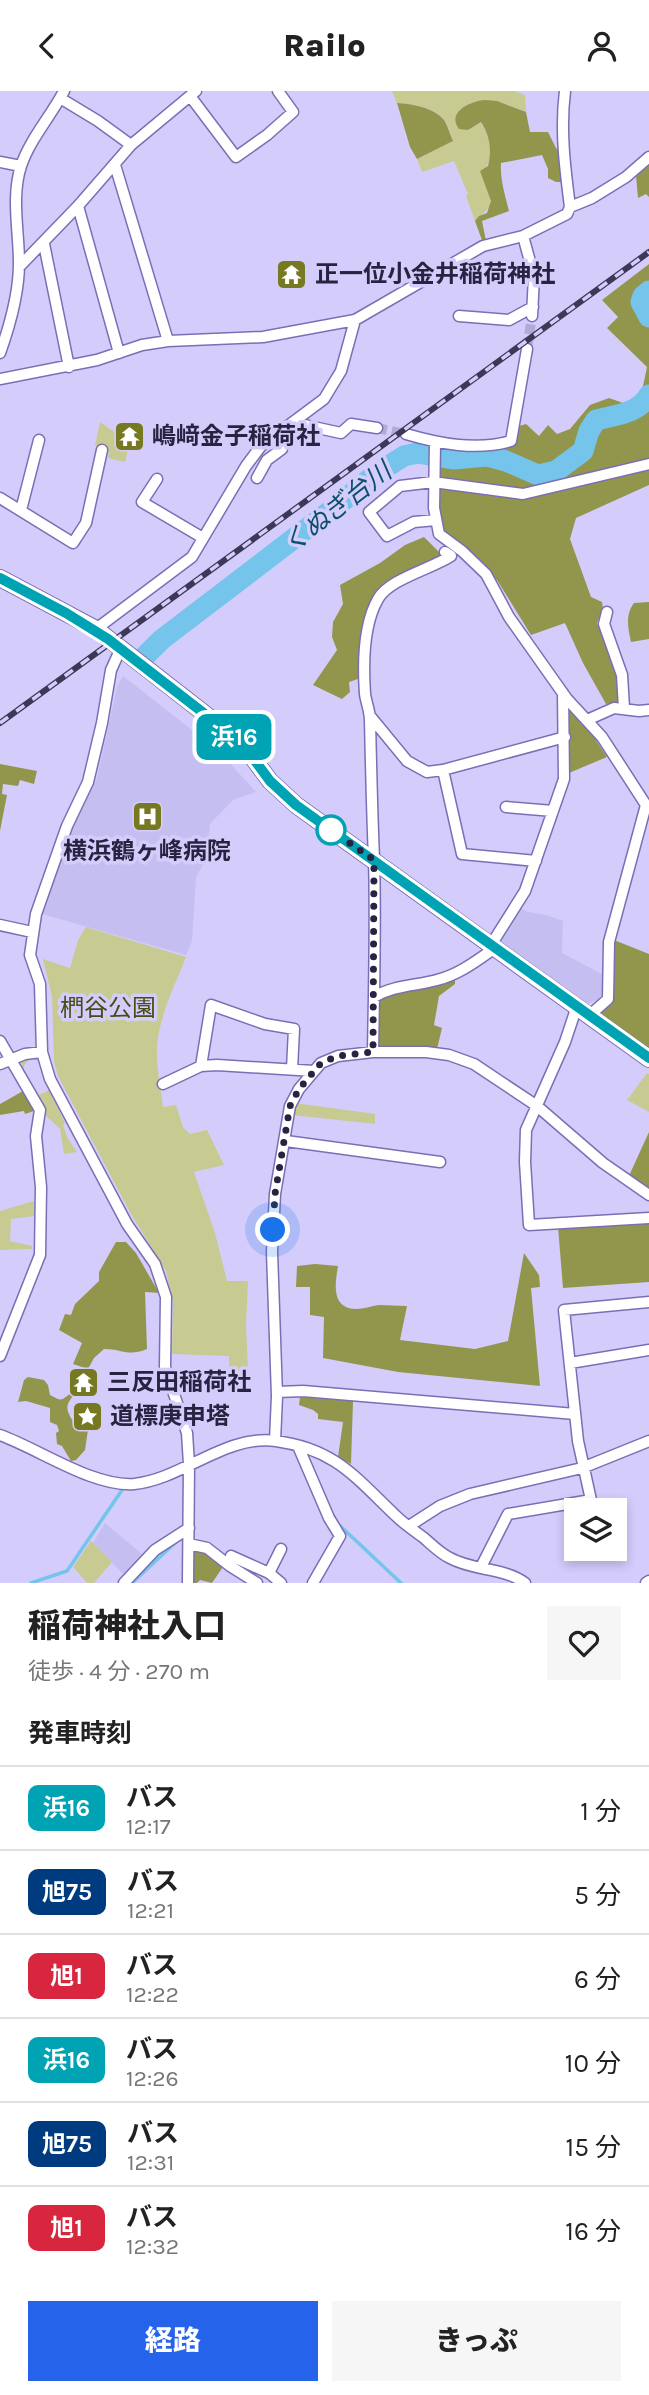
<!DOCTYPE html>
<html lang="ja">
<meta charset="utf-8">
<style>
:root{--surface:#fff;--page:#f6f6f6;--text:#222;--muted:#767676;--line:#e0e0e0;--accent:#2563eb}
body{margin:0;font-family:Karla,"Noto Sans JP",sans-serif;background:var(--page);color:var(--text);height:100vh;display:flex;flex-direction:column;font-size:26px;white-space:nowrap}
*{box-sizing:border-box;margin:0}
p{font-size:23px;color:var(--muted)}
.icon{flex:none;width:38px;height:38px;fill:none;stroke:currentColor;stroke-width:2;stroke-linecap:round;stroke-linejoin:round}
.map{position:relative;height:1492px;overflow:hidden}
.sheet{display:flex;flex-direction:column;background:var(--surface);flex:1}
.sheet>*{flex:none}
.badge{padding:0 14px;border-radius:10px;font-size:24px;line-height:46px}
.fabs{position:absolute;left:564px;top:1407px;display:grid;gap:14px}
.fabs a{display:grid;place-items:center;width:63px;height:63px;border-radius:0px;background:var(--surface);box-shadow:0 4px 10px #0003;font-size:35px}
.you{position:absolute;width:35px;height:35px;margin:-18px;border:5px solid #fff;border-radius:50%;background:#1a73e8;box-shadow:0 0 0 10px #1a73e833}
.map>.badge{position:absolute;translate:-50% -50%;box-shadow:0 0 0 4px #fff}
h2{padding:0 28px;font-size:26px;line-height:63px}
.round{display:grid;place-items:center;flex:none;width:74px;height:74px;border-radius:0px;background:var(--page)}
.headline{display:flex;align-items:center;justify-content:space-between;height:119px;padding:0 28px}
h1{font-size:33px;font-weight:800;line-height:52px}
.action{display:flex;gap:14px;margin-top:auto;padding:14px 28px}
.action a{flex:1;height:80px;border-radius:0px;background:var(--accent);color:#fff;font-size:28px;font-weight:800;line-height:80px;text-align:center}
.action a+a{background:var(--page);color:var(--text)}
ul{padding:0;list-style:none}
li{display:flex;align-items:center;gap:21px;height:84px;padding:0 28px;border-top:2px solid var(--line)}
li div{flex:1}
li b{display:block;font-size:26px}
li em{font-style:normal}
li .badge{min-width:77px;font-weight:700;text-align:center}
header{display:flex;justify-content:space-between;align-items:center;height:91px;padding:0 28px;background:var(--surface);font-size:32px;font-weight:800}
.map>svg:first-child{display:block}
.built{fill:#c5bff1}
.green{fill:#c7cb91}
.forest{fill:#92964c}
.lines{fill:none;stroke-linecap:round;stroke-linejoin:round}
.stream{stroke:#75c4ec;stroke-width:3.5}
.river{stroke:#75c4ec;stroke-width:21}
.street-tunnel{stroke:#b2abd7;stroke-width:10;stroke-dasharray:10 5;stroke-linecap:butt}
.street-casing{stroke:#7c6eb5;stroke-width:13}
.secondary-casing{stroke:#7c6eb5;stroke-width:18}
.street{stroke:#fff;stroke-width:10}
.secondary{stroke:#fff;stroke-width:16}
.rail-casing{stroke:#3e3858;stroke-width:6}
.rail{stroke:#d4cdfc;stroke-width:3.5;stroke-dasharray:10;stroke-linecap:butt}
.line-casing{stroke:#fff;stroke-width:16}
.line{stroke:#00a3b4;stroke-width:10}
.walk{stroke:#292341;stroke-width:7;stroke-dasharray:0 12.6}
.stop-dot{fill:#fff;stroke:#00a3b4;stroke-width:3.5}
.labels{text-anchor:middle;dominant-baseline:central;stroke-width:7;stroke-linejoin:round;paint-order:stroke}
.poi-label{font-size:24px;font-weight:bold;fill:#292341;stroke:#d4cdfc;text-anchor:start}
.park-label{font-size:24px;fill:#4a4c15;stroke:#d4cdfc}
.water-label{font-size:26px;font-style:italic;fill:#0d506a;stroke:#d4cdfc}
</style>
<header><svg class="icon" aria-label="back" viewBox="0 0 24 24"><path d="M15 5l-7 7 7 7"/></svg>Railo<svg class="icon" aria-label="person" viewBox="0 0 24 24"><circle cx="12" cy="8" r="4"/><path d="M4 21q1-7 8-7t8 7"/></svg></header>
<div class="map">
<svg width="649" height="1492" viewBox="0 0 649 1492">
<rect width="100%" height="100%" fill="#d4cdfc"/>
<path class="built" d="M 123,585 L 219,660 L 256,701 L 233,709 L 210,733 L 207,767 L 196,786 L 192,850 L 186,864 L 42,823 L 72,738 L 97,687 L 117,596 Z
M 518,816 L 528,821 L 547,824 L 563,830 L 562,862 L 604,884 L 602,905 L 596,910 L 586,913 L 496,851 Z
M 105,1432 L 143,1464 L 123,1483 L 93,1452 Z"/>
<path class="green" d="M 392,0 L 514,0 L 525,4 L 526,21 C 506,13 474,0 460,22 L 468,39 L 481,31 C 490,45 496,67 483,80 L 491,110 L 490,116 L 475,130 L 466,105 L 468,103 L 454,70 L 422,81 L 417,68 L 453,50 C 450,44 448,34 444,29 C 433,16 412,13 397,12 Z
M 100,331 L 130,352 L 125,371 L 108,367 L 109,361 L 95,355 Z
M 86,836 L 186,866 C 175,894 159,925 157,956 C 156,976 161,996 163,1016 L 176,1014 L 183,1036 L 190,1043 L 207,1039 L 224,1074 L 194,1081 L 215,1142 L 227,1190 L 248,1190 L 246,1234 L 248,1280 L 229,1280 L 229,1265 L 172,1263 L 173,1211 L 166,1180 L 131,1123 L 58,985 L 54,970 L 52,906 L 43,868 L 70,877 L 78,849 Z
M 32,966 L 24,974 L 24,980 L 39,1004 L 49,999 L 65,1032 L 63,1034 L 68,1048 L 77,1061 L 64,1063 L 60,1038 L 44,1023 L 22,980 L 22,967 Z
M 647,982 L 649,983 L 649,1021 L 627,1009 Z
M 295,1012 L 375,1023 L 375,1033 L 292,1024 Z
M 34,1110 L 34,1125 L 11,1128 L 10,1150 L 32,1155 L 32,1158 L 0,1159 L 0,1120 Z
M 91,1450 L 112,1471 L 94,1492 L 87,1492 L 73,1476 Z"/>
<path class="forest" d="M 485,9 L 497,10 L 526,21 L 530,41 L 548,41 L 556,57 L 561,63 L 564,91 L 556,91 L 548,87 L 548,78 L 542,64 L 501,72 C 500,88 505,104 509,120 L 482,130 L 486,150 L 483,152 L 475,130 L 479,125 L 487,122 L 491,110 L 480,80 L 488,75 C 492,59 490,45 481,31 L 468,39 L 459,38 C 446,21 471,10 485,9 Z
M 397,12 C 412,13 433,16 444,29 C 448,35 450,44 453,50 L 417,68 L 410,56 Z
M 649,72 L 649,106 L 646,103 L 638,107 L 636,85 Z
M 649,173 L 649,394 L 576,427 L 570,448 L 591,506 L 602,511 L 603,517 L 597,532 L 615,574 L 620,611 L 606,613 L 583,572 L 565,532 L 531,544 L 497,489 L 443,441 L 438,423 L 440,361 L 484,364 L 512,356 L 516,336 L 526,333 L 539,345 L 548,334 L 557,343 L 570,338 L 590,314 L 609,307 L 626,313 L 642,300 L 647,276 L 607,237 L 618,226 L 602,209 Z
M 424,446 L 443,465 L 382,497 L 361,580 L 358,588 L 349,591 L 350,601 L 342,608 L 313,594 L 337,559 L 332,546 L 333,531 L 343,513 L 340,494 L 380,472 L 405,454 Z
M 649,511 L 649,548 L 631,551 C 628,537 625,524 634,512 Z
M 566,614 L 594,646 L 607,666 L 569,682 L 570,648 Z
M 0,673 L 37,680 L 34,693 L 20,689 L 18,695 L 3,693 L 2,703 L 7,704 L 0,740 Z
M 614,849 L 649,863 L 649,959 L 600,922 L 613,907 Z
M 455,887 L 455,893 L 439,905 L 434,934 L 442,937 L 437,958 L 377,956 L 377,912 L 385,903 Z
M 23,1000 L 34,1020 L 25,1023 L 24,1020 L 0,1024 L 0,1013 Z
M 649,1041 L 649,1101 L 628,1087 Z
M 649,1131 L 649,1191 L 563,1197 L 558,1136 Z
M 116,1151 L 126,1151 L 136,1162 L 159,1202 L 145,1201 L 147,1258 C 128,1266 122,1258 104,1258 L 94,1267 L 88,1278 L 73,1273 L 82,1252 L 59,1239 L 65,1223 L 71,1224 L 75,1213 L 99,1190 L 99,1181 Z
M 524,1162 L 539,1184 L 540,1196 L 531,1197 L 540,1295 L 398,1281 L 323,1267 L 324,1226 L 310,1224 L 310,1196 L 296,1196 L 297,1175 L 315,1173 L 338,1175 C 335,1193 331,1217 356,1218 C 364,1218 371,1215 379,1214 C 388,1214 397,1215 407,1215 L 400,1249 L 475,1258 L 508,1250 Z
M 28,1286 L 44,1289 L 48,1294 L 50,1304 C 65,1312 60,1308 72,1302 L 73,1305 C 63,1317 68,1321 75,1334 L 79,1336 L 83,1334 L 86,1312 L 92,1312 L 85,1359 L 76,1369 L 71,1370 L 62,1355 L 57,1353 L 56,1342 L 59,1340 L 57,1334 L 50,1331 L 50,1317 L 26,1310 L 18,1311 L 24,1289 Z
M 300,1306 L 353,1310 L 351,1373 L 338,1366 L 343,1331 L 318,1328 L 318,1323 L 313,1319 L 299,1314 Z
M 193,1457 L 206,1459 L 225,1473 L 212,1492 L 200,1489 L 197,1492 L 193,1492 Z"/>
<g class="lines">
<path class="stream" d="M 336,1431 L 401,1492
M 31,1492 L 67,1480 L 122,1399
M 132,1492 L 176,1451"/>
<path class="river" d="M 649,200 L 643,205 L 641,211 L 649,226
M 145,565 L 161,549 L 343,410 L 374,384 L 404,365 L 417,362 L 453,368 L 487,365 L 506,370 L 538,384 L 556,380 L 583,360 L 589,340 L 596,329 C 615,324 638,323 649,304"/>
<path class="street-tunnel" d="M 527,258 L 532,225
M 377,337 L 406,343"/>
<defs>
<path id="street" d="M 190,5 L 236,66 L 267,44 L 293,21 L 278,0
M 60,7 L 98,30 L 131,54
M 0,71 L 21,75
M 115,74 L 168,250
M 78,115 L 119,262
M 570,116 L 592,107 L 626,86 L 649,66
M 523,145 L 534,185 L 532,225
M 44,153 L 69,276
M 19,176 L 78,115 L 131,54 L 196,0
M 459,225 L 509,229 L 533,216
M 0,262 C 10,234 19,202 19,172 C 19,140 11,106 21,75 C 30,48 51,25 64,0
M 0,288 L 97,269 L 142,254 L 168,250 L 263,246 L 355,229 L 483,155 L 523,145 L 567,123 L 570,116 C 565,77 560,39 565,0
M 295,332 L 341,342 L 351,333 L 377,337
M 406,343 C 440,353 477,360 511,350 L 527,258
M 435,352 L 434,417 L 439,443 L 462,460 L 486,483 L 509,526 L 567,608 L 602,646 L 646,714 L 609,851 L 608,908 L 590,924
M 257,387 L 267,369 L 282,358 L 282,350 L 278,343
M 157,388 L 142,411 L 203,447
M 0,407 L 73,452 L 86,432 L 102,359
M 21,419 L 39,349
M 436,429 L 414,431 L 387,445 L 369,421 L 400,395 L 433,391 L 523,403 L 649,373
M 607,521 L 604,533 L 622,584 L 624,617
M 96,538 L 192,466 L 246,375 L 261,355 L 324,308 L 341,280 L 355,229
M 121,557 L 111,579 L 102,632 L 88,691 L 67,735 L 36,823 L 30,864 L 40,893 L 42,961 L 50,988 L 127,1133 L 155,1173 L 166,1206 L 165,1276 L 187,1342 L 189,1373 L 188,1492
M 370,625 L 407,670 L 427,681 L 443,679 L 565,646
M 587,629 L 614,617 L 639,620 L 649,619
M 443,679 L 462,763 L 536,770
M 506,716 L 553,720
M 0,834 L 32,841
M 491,854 L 525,800 L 564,688 L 563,602
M 374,906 C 394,894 415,895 437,889 C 460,883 476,870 495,857
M 577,915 L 565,951 L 526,1039 L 525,1071 L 529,1134 L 649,1127
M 0,950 L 40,1019 L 36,1045 L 41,1096 L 40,1164 L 0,1265
M 373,961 C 374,897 376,832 374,768 C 372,721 371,675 370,629 C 370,620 366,611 365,603 C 363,574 363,534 378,508 C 389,488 431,478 451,465 L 445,461
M 0,973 L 25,963 L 42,961
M 201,975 L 211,914 L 265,933 L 294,938 L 292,978
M 163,993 L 201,975 L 217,974 L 314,980
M 286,1050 L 440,1071
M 570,1272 L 649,1259
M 277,1301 L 303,1300 L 575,1323
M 0,1344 C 39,1358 93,1396 134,1393 C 183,1388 225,1343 276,1350 C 335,1358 355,1386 395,1424 C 404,1433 415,1440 424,1447 C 432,1454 441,1463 450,1467 C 473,1480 503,1476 525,1492
M 275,1350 L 277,1305 L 272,1161 L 275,1103 L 290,1015 L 299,998 L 321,972 L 338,965 L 373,961 L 426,961 L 449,964 L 474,973 L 537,1015 L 603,1072 L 649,1104
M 298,1355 L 329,1427 L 340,1445 L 313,1492
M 409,1435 L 440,1415 L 470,1403 L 582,1377 L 649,1350
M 189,1453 L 207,1457 L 230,1475
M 481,1476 L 508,1423 L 591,1409 L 578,1350 L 564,1219 L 649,1211
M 269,1482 L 281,1458
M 124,1492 L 155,1459 L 189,1437
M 257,1492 L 230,1475 L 231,1465 L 269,1482 L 281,1492
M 646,1492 L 649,1490"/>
<path id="secondary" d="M 0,487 L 96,538 L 241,651 L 270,690 L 296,714 L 649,968"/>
</defs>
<use href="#street" class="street-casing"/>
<use href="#secondary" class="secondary-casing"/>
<use href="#street" class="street"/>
<use href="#secondary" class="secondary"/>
<defs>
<path id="rail" d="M 0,632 L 649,161"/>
</defs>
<use href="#rail" class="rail-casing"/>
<use href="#rail" class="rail"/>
</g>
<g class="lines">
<defs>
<path id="line" d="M 0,487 L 66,522 L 108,548 L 241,651 L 270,690 L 296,714 L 649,967"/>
</defs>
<use href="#line" class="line-casing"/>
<use href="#line" class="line"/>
<path class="walk" d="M 273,1139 L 275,1103 L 290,1015 L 299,998 L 321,972 L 338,965 L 373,961 L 374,769 L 331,739"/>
</g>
<defs>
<symbol id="temple-square" viewBox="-11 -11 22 22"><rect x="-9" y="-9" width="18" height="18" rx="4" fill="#767921" stroke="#d4cdfc"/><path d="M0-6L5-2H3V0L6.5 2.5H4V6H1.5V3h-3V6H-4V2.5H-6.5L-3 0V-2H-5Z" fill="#fff"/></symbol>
<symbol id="hospital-square" viewBox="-11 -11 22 22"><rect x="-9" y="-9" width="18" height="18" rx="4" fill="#767921" stroke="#d4cdfc"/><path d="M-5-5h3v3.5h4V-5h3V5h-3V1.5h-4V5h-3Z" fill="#fff"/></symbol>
<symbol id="sight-square" viewBox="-11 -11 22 22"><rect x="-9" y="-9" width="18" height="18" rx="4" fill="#767921" stroke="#d4cdfc"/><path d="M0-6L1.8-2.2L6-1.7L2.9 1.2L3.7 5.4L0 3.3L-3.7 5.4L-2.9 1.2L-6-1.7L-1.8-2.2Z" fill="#fff"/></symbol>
</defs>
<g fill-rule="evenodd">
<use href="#temple-square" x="274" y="166" width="35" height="35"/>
<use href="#temple-square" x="112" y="328" width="35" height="35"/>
<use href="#hospital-square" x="130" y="708" width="35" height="35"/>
<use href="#temple-square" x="66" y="1274" width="35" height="35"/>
<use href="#sight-square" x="70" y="1308" width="35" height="35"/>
</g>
<circle class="stop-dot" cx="331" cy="739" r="14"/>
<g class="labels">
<g class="poi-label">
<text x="315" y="183">正一位小金井稲荷神社</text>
<text x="152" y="345">嶋﨑金子稲荷社</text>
<text x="147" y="760" text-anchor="middle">横浜鶴ヶ峰病院</text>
<text x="107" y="1291">三反田稲荷社</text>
<text x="110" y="1325">道標庚申塔</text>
</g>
<g class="park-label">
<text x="108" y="917">椚谷公園</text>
</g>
<g class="water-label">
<text transform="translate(337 417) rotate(-38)">くぬぎ台川</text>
</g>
</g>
</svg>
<div class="fabs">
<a><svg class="icon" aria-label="layers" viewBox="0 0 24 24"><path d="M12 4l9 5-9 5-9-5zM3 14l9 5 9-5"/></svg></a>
</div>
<div class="you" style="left:273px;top:1139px"></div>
<b class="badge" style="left:234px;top:646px;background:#00a3b4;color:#fff">浜16</b>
</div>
<section class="sheet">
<div class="headline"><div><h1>稲荷神社入口</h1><p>徒歩 · 4 分 · 270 m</p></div><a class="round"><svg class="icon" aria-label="heart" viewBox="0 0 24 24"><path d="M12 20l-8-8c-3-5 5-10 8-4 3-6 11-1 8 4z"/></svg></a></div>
<h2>発車時刻</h2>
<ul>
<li><span class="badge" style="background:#00a3b4;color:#fff">浜16</span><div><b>バス</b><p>12:17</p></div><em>1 分</em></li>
<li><span class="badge" style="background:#003b80;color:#fff">旭75</span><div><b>バス</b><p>12:21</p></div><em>5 分</em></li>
<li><span class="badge" style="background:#d7263d;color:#fff">旭1</span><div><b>バス</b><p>12:22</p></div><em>6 分</em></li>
<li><span class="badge" style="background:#00a3b4;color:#fff">浜16</span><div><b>バス</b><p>12:26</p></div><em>10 分</em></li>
<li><span class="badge" style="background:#003b80;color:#fff">旭75</span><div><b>バス</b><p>12:31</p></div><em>15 分</em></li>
<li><span class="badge" style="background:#d7263d;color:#fff">旭1</span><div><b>バス</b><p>12:32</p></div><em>16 分</em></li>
</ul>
<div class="action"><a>経路</a><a>きっぷ</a></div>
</section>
